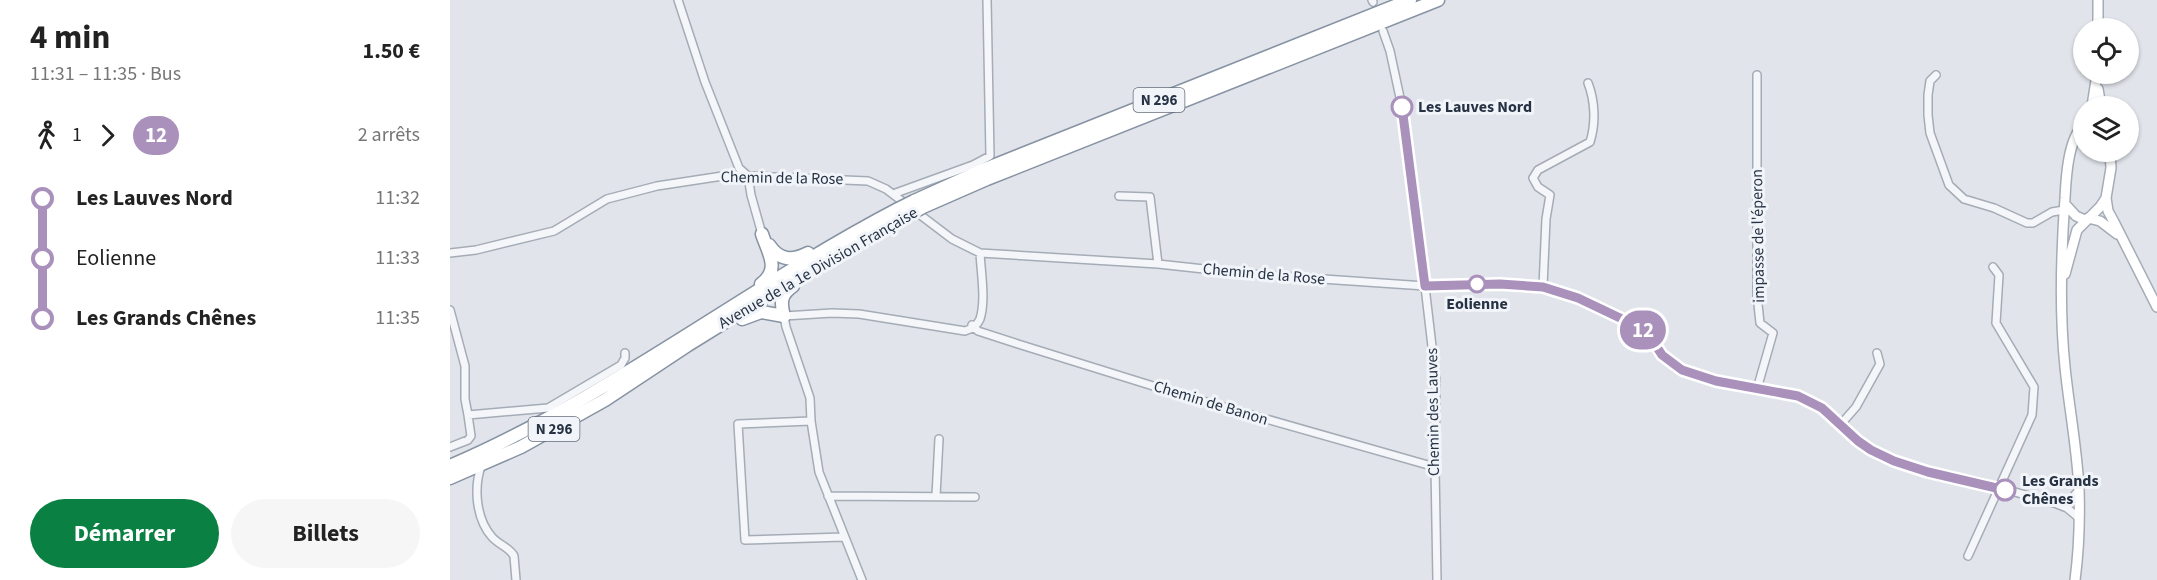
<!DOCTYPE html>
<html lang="fr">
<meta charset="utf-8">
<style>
:root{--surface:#fff;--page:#f6f6f6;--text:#222;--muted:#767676;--accent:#0b8043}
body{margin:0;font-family:"Source Sans 3",sans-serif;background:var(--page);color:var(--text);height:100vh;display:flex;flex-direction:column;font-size:22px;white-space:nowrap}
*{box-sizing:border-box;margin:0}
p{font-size:20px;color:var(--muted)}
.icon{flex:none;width:33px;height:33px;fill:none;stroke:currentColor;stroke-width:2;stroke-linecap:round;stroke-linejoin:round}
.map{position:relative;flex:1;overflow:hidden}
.drawer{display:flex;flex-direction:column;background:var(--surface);width:450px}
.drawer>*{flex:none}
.badge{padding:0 12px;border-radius:20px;font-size:21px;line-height:39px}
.buttons{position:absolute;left:1623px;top:18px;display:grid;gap:12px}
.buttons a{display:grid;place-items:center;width:66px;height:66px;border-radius:50%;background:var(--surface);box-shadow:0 2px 4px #0004;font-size:30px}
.map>.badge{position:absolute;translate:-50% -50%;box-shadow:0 0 0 3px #fff}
.legs{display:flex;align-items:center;gap:9px;height:66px;padding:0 30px;font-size:20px}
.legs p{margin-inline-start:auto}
.headline{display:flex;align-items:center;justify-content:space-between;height:102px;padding:0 30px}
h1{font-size:33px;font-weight:700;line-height:45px}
.button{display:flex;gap:12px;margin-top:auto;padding:12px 30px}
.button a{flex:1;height:69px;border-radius:36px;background:var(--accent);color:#fff;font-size:24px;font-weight:700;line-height:69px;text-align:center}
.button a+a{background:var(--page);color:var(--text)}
ul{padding:0 30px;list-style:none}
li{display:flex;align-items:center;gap:21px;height:60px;font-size:22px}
li i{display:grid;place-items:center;width:9px;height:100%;margin:0 8px;background:currentColor}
li i::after{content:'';width:15px;height:15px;margin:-8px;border:4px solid;border-radius:50%;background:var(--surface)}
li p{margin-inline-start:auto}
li:first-child i{background:linear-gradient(#0000 50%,currentColor 0)}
li:last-child i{background:linear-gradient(currentColor 50%,#0000 0)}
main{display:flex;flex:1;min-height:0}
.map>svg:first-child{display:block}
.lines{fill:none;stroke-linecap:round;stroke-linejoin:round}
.street-casing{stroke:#a5acb6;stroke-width:10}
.secondary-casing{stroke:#a5acb6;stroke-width:12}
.highway-casing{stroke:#8793a3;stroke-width:15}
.street{stroke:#f4f6f9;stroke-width:7}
.secondary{stroke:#fff;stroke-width:9}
.highway{stroke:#fff;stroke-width:12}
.highway-bridge-casing{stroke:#8793a3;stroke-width:15;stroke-linecap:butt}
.highway-bridge{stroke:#fff;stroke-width:12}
.line-1-casing{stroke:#fff;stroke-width:14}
.line-1{stroke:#a991bc;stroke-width:9}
.stop-1-dot{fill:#fff;stroke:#a991bc;stroke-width:3}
.labels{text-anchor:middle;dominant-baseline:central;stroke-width:6;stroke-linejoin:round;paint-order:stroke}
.shield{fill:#f1f4f8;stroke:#646d7b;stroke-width:1.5}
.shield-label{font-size:15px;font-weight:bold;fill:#273345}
.stop-label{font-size:16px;font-weight:bold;fill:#273345;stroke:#f1f4f8;text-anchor:start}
.street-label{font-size:16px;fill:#273345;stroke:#f1f4f8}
</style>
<main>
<section class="drawer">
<div class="headline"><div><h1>4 min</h1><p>11:31 – 11:35 · Bus</p></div><b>1.50 €</b></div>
<div class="legs"><svg class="icon" aria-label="walk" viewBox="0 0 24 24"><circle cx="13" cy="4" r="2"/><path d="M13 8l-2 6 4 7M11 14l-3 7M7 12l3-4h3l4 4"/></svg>1<svg class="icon" aria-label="forward" viewBox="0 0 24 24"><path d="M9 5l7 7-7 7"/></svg><b class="badge" style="background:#a991bc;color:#fff">12</b><p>2 arrêts</p></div>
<ul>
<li><i style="color:#a991bc"></i><b>Les Lauves Nord</b><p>11:32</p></li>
<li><i style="color:#a991bc"></i><span>Eolienne</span><p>11:33</p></li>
<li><i style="color:#a991bc"></i><b>Les Grands Chênes</b><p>11:35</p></li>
</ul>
<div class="button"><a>Démarrer</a><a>Billets</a></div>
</section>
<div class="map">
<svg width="1707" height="580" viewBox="0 0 1707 580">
<rect width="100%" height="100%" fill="#e1e5eb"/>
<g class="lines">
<defs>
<path id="street" d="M 228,0 L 255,82 L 289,168 L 298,176
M 922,0 L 923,2
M 933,31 L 940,51 L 952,107 L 963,185 L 986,380 L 985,467 L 987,580
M 1307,75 L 1307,295 L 1310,323 L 1323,333 L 1307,389
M 1486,75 L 1480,81 L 1478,95 L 1478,115 L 1480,133 L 1499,185 L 1514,199 L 1544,208 L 1577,223 L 1583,223 L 1602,212 L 1614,210
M 298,176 L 301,195 L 312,234
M 443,194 L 523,165 L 540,156 L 537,0
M 669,196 L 700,197 L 708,264
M 0,253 L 26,250 L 104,231 L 157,199 L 207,186 L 279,175 L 418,181 L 436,189 L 502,239 L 530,253 L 708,264 L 800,274 L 975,286 L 1050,284 L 1093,287 L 1128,298 L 1179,321 L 1199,335 L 1212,355 L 1232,370 L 1266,381 L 1348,396 L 1360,401 L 1372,408 L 1408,441 L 1421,450 L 1444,461 L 1478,472 L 1533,483 L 1607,504 L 1617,508 L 1629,518
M 1093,287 L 1096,219 L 1100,195 L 1088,187 L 1083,178 L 1088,170 L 1140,142 C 1146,123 1145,101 1138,83
M 0,310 L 15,366 L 15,399 L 18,415 L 98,408 L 171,365 L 175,358 L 175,353
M 522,325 L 528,331 L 568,344 L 732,395 L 985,467
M 361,421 L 288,424 L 295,540 L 394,537
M 1391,424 L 1406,407 L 1430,364 L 1427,353
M 0,447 L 18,440 L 21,436 L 18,415
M 32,464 C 23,487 26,519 42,537 C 49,545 59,547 64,556 L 66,580
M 378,496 L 525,497
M 486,496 L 489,439
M 1607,504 L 1622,498 L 1629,490
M 1518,556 L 1582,415 L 1584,387 L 1546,323 L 1549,275 L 1543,267
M 412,580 L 369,472 L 361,421 L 360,398 L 336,327 L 334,316 L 382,313 L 409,314 L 515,331 C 522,329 527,326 530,319 C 536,300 531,273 530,253"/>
<path id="secondary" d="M 1648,28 L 1648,0
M 1648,89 L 1651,106
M 1642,106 L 1647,74
M 1656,198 L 1658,211 L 1664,222 L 1707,307
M 1615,204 L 1626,216 L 1635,220
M 1638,218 L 1650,221 L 1667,234
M 1615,274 L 1627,230 L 1650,207 L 1656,198 L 1661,168 L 1660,152
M 1625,580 C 1629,550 1630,520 1629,489 C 1627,448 1619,407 1615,367 C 1609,310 1611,254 1615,198 C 1616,177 1618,139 1634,124"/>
<path id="highway" d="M 464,201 L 535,169 L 960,0
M 473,207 L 537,179 L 988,0
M 319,245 C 330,261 342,261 358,253
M 311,284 C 331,269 318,253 312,234
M 334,316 C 330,302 331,294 343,286
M 292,319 L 311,312 L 334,316
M 0,466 C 159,398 295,289 448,209
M 0,478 L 71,447 L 155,400 L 238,345 L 374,261 L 457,216"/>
</defs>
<use href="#street" class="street-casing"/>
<use href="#secondary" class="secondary-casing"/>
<use href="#highway" class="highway-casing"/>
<use href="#street" class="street"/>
<use href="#secondary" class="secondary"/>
<use href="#highway" class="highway"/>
<defs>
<path id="highway-bridge" d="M 448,209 L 464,201
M 457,216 L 473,207"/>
</defs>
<use href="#highway-bridge" class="highway-bridge-casing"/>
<use href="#highway-bridge" class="highway-bridge"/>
</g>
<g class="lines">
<defs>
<path id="line-1" d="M 952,107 L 975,286 L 1050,284 L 1093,287 L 1128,298 L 1189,327 L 1199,335 L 1212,355 L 1232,370 L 1266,381 L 1348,396 L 1372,408 L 1408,441 L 1421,450 L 1444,461 L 1478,472 L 1555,490"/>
</defs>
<use href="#line-1" class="line-1-casing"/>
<use href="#line-1" class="line-1"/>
</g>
<g class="stop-1-dot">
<circle cx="952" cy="107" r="10"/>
<circle cx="1027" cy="284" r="8"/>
<circle cx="1555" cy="490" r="10"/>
</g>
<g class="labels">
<g class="shield">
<rect x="683.5" y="88" width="51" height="24" rx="4.5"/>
<rect x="78.5" y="417" width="51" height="24" rx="4.5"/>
</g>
<g class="shield-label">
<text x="709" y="100">N 296</text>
<text x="104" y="429">N 296</text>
</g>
<g class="stop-label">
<text x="968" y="107">Les Lauves Nord</text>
<text x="1027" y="304" text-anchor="middle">Eolienne</text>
<text x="1572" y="481">Les Grands<tspan x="1572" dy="18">Chênes</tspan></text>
</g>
<g class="street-label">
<text transform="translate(332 178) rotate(1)">Chemin de la Rose</text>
<text transform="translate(1308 236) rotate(-91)">impasse de l'éperon</text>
<text transform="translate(368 268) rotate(-30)">Avenue de la 1e Division Française</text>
<text transform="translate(814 274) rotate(5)">Chemin de la Rose</text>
<text transform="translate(761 403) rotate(17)">Chemin de Banon</text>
<text transform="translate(983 412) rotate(-91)">Chemin des Lauves</text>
</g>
</g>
</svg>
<div class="buttons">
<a><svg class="icon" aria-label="locate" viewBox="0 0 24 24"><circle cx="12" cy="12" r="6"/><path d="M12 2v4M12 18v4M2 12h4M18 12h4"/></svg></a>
<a><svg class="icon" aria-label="layers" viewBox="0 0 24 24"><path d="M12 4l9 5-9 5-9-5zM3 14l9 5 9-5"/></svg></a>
</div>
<b class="badge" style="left:1193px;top:330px;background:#a991bc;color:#fff">12</b>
</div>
</main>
